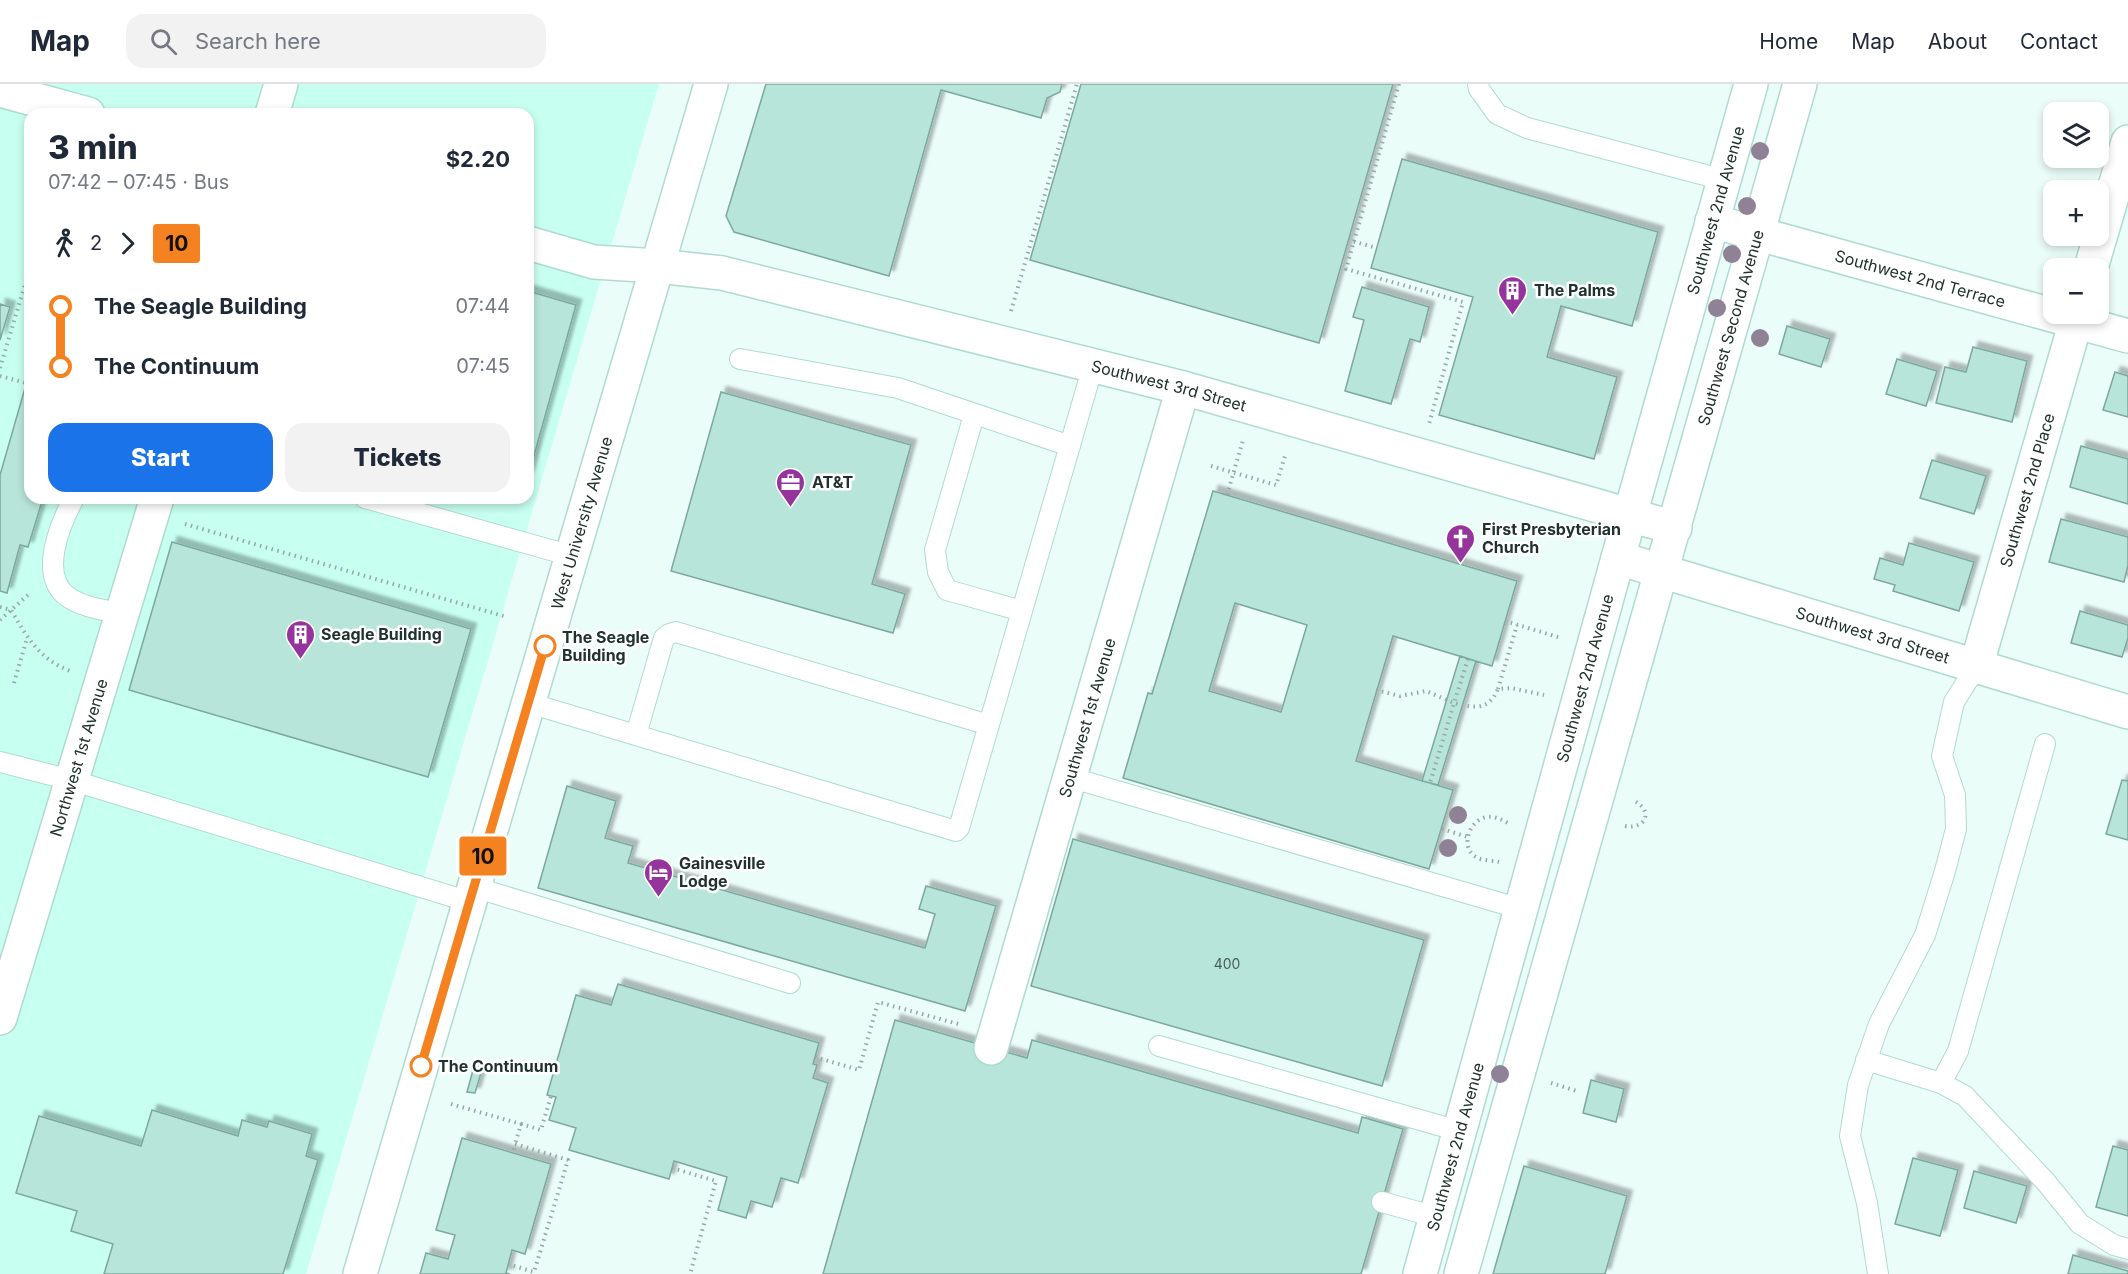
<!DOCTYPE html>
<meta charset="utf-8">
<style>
:root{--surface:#fff;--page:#f2f2f3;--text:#1f2937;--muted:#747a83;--line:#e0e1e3;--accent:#1a73e8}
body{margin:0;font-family:Inter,sans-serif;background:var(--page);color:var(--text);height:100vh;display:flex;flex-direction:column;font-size:22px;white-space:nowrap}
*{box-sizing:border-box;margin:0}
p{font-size:20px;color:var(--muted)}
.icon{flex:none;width:33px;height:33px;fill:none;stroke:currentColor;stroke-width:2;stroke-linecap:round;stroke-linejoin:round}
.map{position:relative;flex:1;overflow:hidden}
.side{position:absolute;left:24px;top:24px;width:510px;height:396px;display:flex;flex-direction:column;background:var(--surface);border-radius:18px;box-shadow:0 3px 9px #0003}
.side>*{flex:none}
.badge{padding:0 12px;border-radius:4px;font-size:21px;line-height:39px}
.fabs{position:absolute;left:2043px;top:18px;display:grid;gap:12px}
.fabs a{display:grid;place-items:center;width:66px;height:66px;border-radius:12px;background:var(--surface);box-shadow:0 3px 9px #0003;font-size:30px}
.map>.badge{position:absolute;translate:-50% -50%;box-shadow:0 0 0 3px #fff}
.legs{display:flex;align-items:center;gap:9px;height:66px;padding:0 24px;font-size:20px}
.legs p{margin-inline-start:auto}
.summary{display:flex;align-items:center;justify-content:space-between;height:102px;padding:0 24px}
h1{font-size:33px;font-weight:800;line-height:45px}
.cta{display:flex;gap:12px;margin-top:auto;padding:12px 24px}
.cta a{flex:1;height:69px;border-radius:18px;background:var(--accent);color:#fff;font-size:24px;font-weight:800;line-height:69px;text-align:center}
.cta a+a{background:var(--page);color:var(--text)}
ul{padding:0 24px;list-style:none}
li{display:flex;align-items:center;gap:21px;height:60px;font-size:22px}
li i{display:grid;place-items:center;width:9px;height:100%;margin:0 8px;background:currentColor}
li i::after{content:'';width:15px;height:15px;margin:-8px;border:4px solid;border-radius:50%;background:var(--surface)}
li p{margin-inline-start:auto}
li:first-child i{background:linear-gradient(#0000 50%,currentColor 0)}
li:last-child i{background:linear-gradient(currentColor 50%,#0000 0)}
header{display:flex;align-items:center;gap:36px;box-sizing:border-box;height:84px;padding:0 30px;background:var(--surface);border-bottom:2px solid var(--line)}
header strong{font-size:28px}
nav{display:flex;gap:33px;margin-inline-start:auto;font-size:21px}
.search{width:420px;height:54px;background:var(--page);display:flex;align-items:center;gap:15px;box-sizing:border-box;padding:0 21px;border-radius:18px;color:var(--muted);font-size:22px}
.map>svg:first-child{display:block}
.built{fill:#c7fff1;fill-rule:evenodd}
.building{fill:#b8e5da;stroke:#7da89e;stroke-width:1.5;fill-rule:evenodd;filter:url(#shadow)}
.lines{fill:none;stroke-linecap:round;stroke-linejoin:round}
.lane-casing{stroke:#aedbd0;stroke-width:22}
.street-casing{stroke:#aedbd0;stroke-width:36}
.secondary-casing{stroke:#aedbd0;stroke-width:36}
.primary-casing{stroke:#aedbd0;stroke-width:36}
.path{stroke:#96a8a4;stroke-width:4;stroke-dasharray:1.5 4.5;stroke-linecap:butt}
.lane{stroke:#fff;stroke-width:20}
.street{stroke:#fff;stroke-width:33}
.secondary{stroke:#fff;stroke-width:33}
.primary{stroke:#fff;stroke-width:33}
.path-bridge{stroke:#96a8a4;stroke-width:4;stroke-dasharray:1.5 4.5;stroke-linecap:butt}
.tree{fill:#8f8297}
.line-1-casing{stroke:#fff;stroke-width:14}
.line-1{stroke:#f58220;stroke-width:9}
.stop-1-dot{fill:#fff;stroke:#f58220;stroke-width:3}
.labels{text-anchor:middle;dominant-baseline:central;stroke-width:5;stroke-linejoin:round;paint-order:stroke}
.number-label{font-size:14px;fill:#465f59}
.street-label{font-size:16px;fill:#20322e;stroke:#fff}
.poi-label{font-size:16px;font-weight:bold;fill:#20322e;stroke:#fff;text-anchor:start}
.stop-label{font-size:16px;font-weight:bold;fill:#20322e;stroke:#fff;text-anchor:start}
</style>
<header>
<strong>Map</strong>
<div class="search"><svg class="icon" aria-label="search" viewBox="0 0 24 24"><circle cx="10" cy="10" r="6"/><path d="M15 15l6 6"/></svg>Search here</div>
<nav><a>Home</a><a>Map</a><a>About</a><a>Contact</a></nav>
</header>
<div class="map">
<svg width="2128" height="1190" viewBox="0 0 2128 1190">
<defs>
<filter id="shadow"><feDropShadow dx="5.5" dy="-5.5" stdDeviation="1.5" flood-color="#0004"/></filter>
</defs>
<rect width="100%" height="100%" fill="#ebfdf9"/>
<path class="built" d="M 0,0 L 659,0 L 306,1190 L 0,1190 ZM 30,30 L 528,30 L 528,414 L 30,414 Z"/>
<path class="building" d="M 766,0 L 1062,0 L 1060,8 L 1047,14 L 1041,34 L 941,6 L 889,192 L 734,148 L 726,132 Z
M 1081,0 L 1393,0 L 1319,259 L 1030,176 Z
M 1402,75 L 1658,148 L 1632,242 L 1561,222 L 1547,273 L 1617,293 L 1594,375 L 1439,331 L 1473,213 L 1371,184 Z
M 1362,203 L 1429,223 L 1420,258 L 1410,255 L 1391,320 L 1345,307 L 1364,236 L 1353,233 Z
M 528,207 L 576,221 L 528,393 Z
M 0,220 L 10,223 L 0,256 Z
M 1787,242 L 1830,255 L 1821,283 L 1779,270 Z
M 1973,263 L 2027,277 L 2012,338 L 1936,319 L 1945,283 L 1966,288 Z
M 1897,275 L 1937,287 L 1926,322 L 1886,310 Z
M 2115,288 L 2128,292 L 2128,333 L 2103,326 Z
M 25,304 L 30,306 L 30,414 L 43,414 L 28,463 L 20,461 L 7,509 L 0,507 L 0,391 Z
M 721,308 L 911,361 L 872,500 L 905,510 L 893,549 L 671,487 Z
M 2081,362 L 2128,375 L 2128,420 L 2070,403 Z
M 1932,376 L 1986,392 L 1974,430 L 1920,414 Z
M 1213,407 L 1517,497 L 1492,582 L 1393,552 L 1356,677 L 1453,706 L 1429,785 L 1123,694 L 1148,609 L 1152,610 ZM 1235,519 L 1307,541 L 1281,628 L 1209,607 Z
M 2061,435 L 2128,453 L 2128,481 L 2124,498 L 2049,478 Z
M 172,458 L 471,545 L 428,693 L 129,606 Z
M 1909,459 L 1974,478 L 1959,527 L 1893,507 L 1895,501 L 1874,495 L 1880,474 L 1903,481 Z
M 2080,527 L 2128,541 L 2128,554 L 2122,573 L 2071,559 Z
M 1460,572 L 1476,577 L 1438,701 L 1422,697 Z
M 2122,696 L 2128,697 L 2128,756 L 2106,750 Z
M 567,702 L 616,717 L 605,754 L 633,762 L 628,779 L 925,864 L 935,830 L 919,825 L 926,802 L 996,822 L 965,927 L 538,804 Z
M 1073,755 L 1424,856 L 1382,1002 L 1031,902 Z
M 618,900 L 819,959 L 813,980 L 817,981 L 813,994 L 828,999 L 798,1099 L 781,1094 L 772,1123 L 751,1117 L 746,1134 L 718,1126 L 727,1093 L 674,1077 L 669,1095 L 569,1066 L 576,1044 L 549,1036 L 556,1013 L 547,1011 L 576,911 L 611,921 Z
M 895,936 L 1027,974 L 1032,956 L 1358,1049 L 1362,1033 L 1403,1045 L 1361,1190 L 823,1190 Z
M 473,986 L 481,989 L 475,1009 L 467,1008 Z
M 1591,996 L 1624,1005 L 1616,1038 L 1583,1029 Z
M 152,1026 L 238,1052 L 242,1036 L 267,1043 L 269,1037 L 312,1050 L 306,1072 L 318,1076 L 283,1190 L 104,1190 L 113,1160 L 71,1147 L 77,1127 L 16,1109 L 39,1032 L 141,1062 Z
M 462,1054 L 551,1080 L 525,1170 L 512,1166 L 506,1189 L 510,1190 L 420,1190 L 426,1169 L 448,1175 L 455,1151 L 436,1146 Z
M 2113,1062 L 2128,1066 L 2128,1132 L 2096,1123 Z
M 1913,1074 L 1958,1086 L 1940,1152 L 1895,1140 Z
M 1524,1082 L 1627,1112 L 1605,1190 L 1493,1190 Z
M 1974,1087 L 2027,1102 L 2016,1139 L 1964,1124 Z
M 2073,1171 L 2128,1187 L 2128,1190 L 2068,1190 Z"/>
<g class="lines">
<defs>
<path id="lane" d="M 1478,0 L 1479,5 L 1497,30 L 1527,44 L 1724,96
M 740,275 L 898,304 L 1070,362
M 974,331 L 935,466 L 938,488 L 947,506 L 1022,527
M 74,414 C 60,440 38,492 68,513 C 82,523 105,526 122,530
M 365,414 L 572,472
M 529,619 L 956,747 L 959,744 L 1093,282
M 636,651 L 664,554 L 669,550 L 676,548 L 989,641
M 0,678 L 71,696 L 470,818
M 1069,693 L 1521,825
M 474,803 L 790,899
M 1159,962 L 1459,1047
M 1866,976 L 1941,999 L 1965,1012 L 2045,1097 L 2080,1140 L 2114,1161 L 2128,1165
M 1941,999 L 1958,967 L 2045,660
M 1382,1118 L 1436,1133
M 1878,1190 L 1867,1119 L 1850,1052 L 1858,1001 L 1879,940 L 1925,851 L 1945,787 L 1956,745 L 1955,711 L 1942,672 L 1954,618 L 1976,583"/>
<g id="street">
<path d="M 0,6 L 88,30"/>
<path d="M 272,30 L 281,0"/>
<path id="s1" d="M 1712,137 L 2128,252"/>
<path id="s2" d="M 528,159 L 594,178 L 658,182 L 722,189 L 1183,304 L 1675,444"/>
<path d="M 2091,184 L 2128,58"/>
<path id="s3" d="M 1618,474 L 2128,628"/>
<path id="s4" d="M 1976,583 L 2078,230"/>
<path id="s5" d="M 0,934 L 157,414"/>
<path id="s6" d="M 991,964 L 1183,304"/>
</g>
<g id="secondary">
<path id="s7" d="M 1420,1190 L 1618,474 L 1751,0"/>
<path id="s8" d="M 1461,1190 L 1800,0"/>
</g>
<g id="primary">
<path id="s9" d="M 360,1190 L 711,0"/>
</g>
</defs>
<use href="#lane" class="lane-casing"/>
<use href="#street" class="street-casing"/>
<use href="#secondary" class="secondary-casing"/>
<use href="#primary" class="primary-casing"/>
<path class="path" d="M 1399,0 L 1346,185 L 1463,218 L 1429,340
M 1011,227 L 1077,0
M 0,284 L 30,184
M 0,292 L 30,300
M 1211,382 L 1276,401 L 1286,369
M 1227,411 L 1243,356
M 185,440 L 507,533
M 0,523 L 11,526 C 27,553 39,575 70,587
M 0,536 L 30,509
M 1505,537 L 1561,554
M 1468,575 L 1454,619 C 1475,624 1488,627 1498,605 L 1511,604 L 1544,611
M 14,599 L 27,554
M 1498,605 L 1517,541
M 1376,606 L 1400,612 L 1426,607 L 1454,619 L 1430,699
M 1625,742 C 1647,746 1654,725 1632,716
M 1442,745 L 1468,753
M 1499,778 C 1492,776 1482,777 1476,773 C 1459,763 1470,735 1487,733 C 1495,732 1502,736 1510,740
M 815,973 L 859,986 L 878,918 L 962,941
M 1551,999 L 1577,1007
M 451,1020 L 521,1040 L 515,1060
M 521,1040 L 541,1046 L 551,1012
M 672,1084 L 716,1097 L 690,1190
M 508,1180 L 534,1188 L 568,1076 L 515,1060 L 513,1069"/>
<use href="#lane" class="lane"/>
<use href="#street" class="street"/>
<use href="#secondary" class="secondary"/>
<use href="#primary" class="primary"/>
<path class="path-bridge" d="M 1348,156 L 1377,164"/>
</g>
<g class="tree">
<circle cx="1760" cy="67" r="9"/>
<circle cx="1747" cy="122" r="9"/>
<circle cx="1732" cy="170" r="9"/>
<circle cx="1717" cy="224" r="9"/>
<circle cx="1760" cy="254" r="9"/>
<circle cx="1458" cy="731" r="9"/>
<circle cx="1448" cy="764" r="9"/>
<circle cx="1500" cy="990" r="9"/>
</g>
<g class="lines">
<defs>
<path id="line-1" d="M 421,982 L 545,562"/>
</defs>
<use href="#line-1" class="line-1-casing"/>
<use href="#line-1" class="line-1"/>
</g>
<defs>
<symbol id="building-pin" viewBox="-11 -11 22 30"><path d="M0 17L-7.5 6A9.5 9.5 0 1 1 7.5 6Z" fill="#95349c" stroke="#fff"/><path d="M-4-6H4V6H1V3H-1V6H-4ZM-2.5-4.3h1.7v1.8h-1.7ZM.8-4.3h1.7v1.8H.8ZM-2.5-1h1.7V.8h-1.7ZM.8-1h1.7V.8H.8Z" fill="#fff"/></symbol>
<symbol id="office-pin" viewBox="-11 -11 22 30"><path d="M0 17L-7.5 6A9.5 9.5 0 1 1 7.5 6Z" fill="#95349c" stroke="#fff"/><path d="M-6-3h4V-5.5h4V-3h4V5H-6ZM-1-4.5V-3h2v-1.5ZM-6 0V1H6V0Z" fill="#fff"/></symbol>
<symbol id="church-pin" viewBox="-11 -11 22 30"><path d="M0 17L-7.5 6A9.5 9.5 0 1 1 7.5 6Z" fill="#95349c" stroke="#fff"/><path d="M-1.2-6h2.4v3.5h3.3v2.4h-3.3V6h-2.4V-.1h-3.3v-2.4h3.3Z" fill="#fff"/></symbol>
<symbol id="hotel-pin" viewBox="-11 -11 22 30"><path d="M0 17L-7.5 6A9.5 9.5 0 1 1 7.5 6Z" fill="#95349c" stroke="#fff"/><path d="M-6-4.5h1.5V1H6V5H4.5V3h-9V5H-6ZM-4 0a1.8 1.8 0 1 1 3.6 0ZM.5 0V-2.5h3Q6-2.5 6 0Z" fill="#fff"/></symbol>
</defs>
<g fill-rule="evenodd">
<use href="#building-pin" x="1496" y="190" width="33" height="45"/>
<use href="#office-pin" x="774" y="382" width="33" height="45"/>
<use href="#church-pin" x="1444" y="438" width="33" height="45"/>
<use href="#building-pin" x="284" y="534" width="33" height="45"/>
<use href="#hotel-pin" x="642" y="772" width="33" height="45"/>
</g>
<g class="stop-1-dot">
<circle cx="545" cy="562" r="10"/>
<circle cx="421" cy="982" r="10"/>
</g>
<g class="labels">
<g class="number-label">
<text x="1227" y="879">400</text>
</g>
<g class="street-label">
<text stroke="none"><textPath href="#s7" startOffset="1104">Southwest 2nd Avenue</textPath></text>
<text stroke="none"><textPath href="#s1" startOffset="216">Southwest 2nd Terrace</textPath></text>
<text stroke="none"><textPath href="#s8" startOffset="984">Southwest Second Avenue</textPath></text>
<text stroke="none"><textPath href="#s2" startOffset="658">Southwest 3rd Street</textPath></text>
<text stroke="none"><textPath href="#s4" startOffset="184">Southwest 2nd Place</textPath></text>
<text stroke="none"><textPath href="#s9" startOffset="783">West University Avenue</textPath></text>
<text stroke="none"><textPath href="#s3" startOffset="266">Southwest 3rd Street</textPath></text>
<text stroke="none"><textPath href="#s7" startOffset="618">Southwest 2nd Avenue</textPath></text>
<text stroke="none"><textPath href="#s6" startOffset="344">Southwest 1st Avenue</textPath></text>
<text stroke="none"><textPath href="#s5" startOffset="272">Northwest 1st Avenue</textPath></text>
<text stroke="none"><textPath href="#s7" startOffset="132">Southwest 2nd Avenue</textPath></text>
</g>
<g class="poi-label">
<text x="1534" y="206">The Palms</text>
<text x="812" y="398">AT&amp;T</text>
<text x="1482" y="445">First Presbyterian<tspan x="1482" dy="18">Church</tspan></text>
<text x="321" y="550">Seagle Building</text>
<text x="679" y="779">Gainesville<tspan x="679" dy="18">Lodge</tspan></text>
</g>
<g class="stop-label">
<text x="562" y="553">The Seagle<tspan x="562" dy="18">Building</tspan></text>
<text x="438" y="982">The Continuum</text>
</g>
</g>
</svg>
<div class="fabs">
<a><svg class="icon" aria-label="layers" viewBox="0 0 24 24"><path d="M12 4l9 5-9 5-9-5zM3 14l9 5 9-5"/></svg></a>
<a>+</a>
<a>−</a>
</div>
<b class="badge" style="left:483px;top:772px;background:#f58220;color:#111">10</b>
<section class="side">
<div class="summary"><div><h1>3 min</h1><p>07:42 – 07:45 · Bus</p></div><b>$2.20</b></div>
<div class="legs"><svg class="icon" aria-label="walk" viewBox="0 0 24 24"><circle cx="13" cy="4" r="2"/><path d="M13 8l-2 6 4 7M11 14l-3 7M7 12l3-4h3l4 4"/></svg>2<svg class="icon" aria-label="forward" viewBox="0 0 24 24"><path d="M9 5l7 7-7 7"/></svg><b class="badge" style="background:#f58220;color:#111">10</b></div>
<ul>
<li><i style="color:#f58220"></i><b>The Seagle Building</b><p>07:44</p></li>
<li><i style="color:#f58220"></i><b>The Continuum</b><p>07:45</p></li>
</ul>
<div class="cta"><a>Start</a><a>Tickets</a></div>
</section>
</div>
